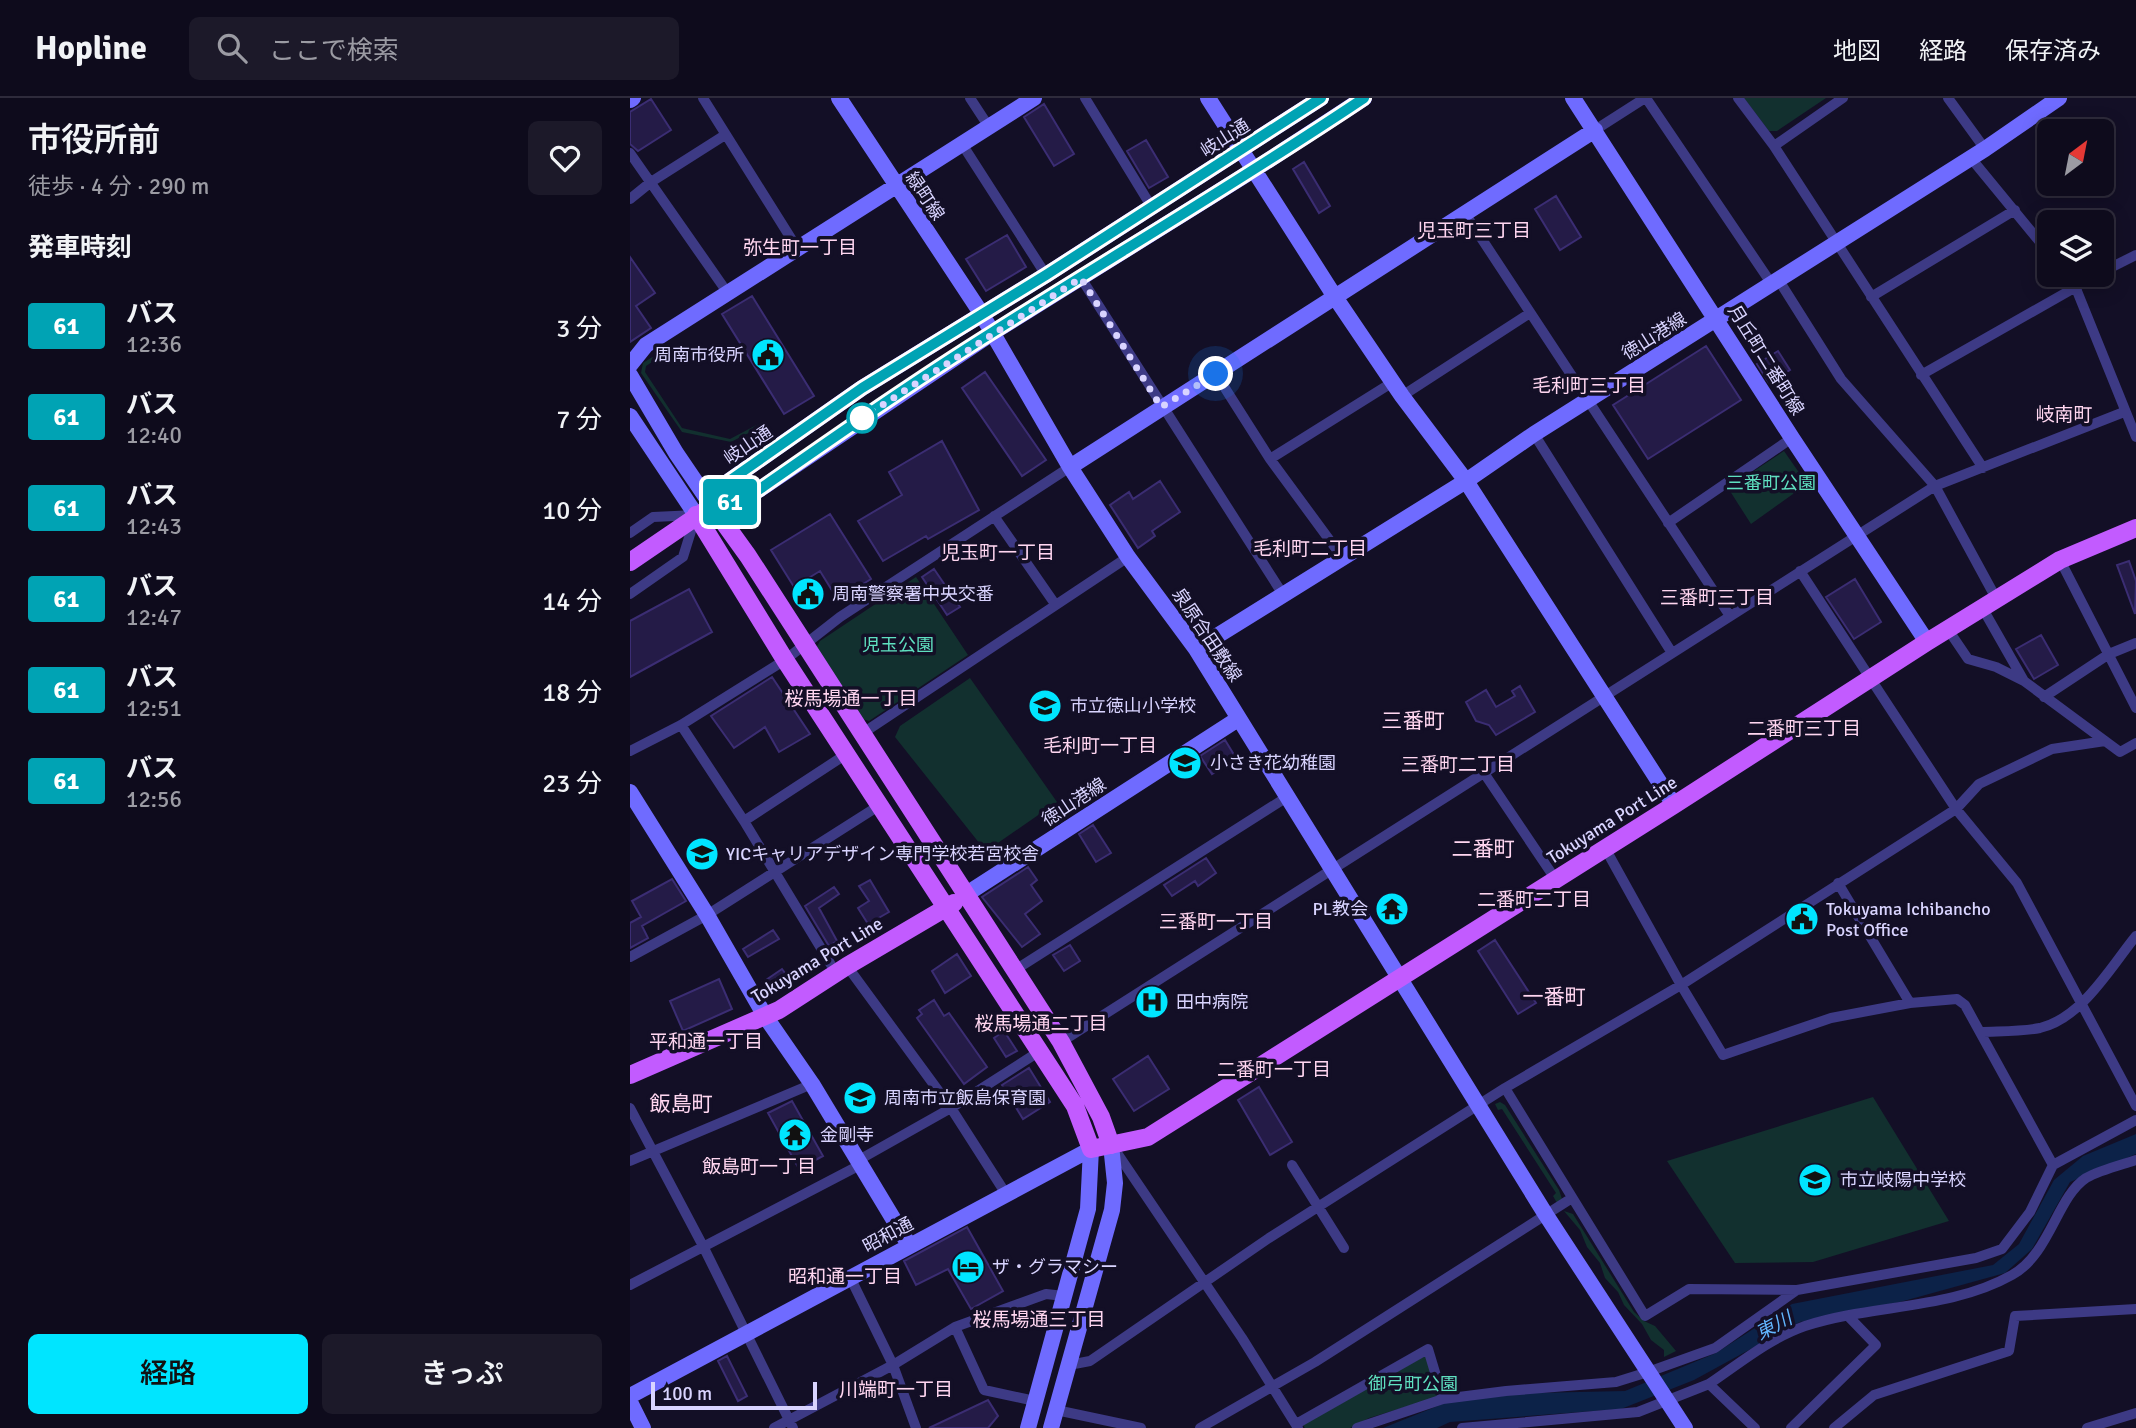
<!DOCTYPE html>
<html lang="ja">
<meta charset="utf-8">
<style>
:root{--surface:#0e0b1c;--page:#1c1929;--text:#f1f3f6;--muted:#9b9ba3;--line:#2e2b3b;--accent:#00e5ff}
body{margin:0;font-family:Signika,"Noto Sans JP",sans-serif;background:var(--page);color:var(--text);height:100vh;display:flex;flex-direction:column;font-size:26px;white-space:nowrap}
*{box-sizing:border-box;margin:0}
p{font-size:23px;color:var(--muted)}
.icon{flex:none;width:38px;height:38px;fill:none;stroke:currentColor;stroke-width:2;stroke-linecap:round;stroke-linejoin:round}
.map{position:relative;flex:1;overflow:hidden}
.details{display:flex;flex-direction:column;background:var(--surface);width:630px}
.details>*{flex:none}
.badge{padding:0 14px;border-radius:5px;font-size:24px;line-height:46px}
.needle{width:46px;rotate:32deg}
.fabs{position:absolute;left:1407px;top:21px;display:grid;gap:14px}
.fabs a{display:grid;place-items:center;width:77px;height:77px;border-radius:10px;background:var(--surface);box-shadow:0 4px 18px #0003,0 0 0 2px var(--line);font-size:35px}
.scale{position:absolute;left:21px;bottom:18px;width:166px;box-sizing:border-box;padding-left:7px;border:4px solid #d9d4ff;border-top:0;font-size:19px;line-height:24px;white-space:nowrap;color:#d9d4ff;-webkit-text-stroke:5px #130f26;paint-order:stroke}
.you{position:absolute;width:35px;height:35px;margin:-18px;border:5px solid #fff;border-radius:50%;background:#1a73e8;box-shadow:0 0 0 10px #1a73e833}
.map>.badge{position:absolute;translate:-50% -50%;box-shadow:0 0 0 4px #fff}
h2{padding:0 28px;font-size:26px;line-height:63px}
.round{display:grid;place-items:center;flex:none;width:74px;height:74px;border-radius:10px;background:var(--page)}
.headline{display:flex;align-items:center;justify-content:space-between;height:119px;padding:0 28px}
h1{font-size:33px;font-weight:600;line-height:52px}
.button{display:flex;gap:14px;margin-top:auto;padding:14px 28px}
.button a{flex:1;height:80px;border-radius:10px;background:var(--accent);color:#111;font-size:28px;font-weight:600;line-height:80px;text-align:center}
.button a+a{background:var(--page);color:var(--text)}
ul{padding:0;list-style:none}
li{display:flex;align-items:center;gap:21px;height:91px;padding:0 28px}
li div{flex:1}
li b{display:block;font-size:26px}
li em{font-style:normal}
li .badge{min-width:77px;font-weight:700;text-align:center}
header{display:flex;align-items:center;gap:42px;box-sizing:border-box;height:98px;padding:0 35px;background:var(--surface);border-bottom:2px solid var(--line)}
header strong{font-size:33px}
nav{display:flex;gap:38px;margin-inline-start:auto;font-size:24px}
.search{width:490px;height:63px;background:var(--page);display:flex;align-items:center;gap:18px;box-sizing:border-box;padding:0 24px;border-radius:10px;color:var(--muted);font-size:26px}
main{display:flex;flex:1;min-height:0}
.map>svg:first-child{display:block}
.green{fill:#12302f}
.water{fill:#0c2248}
.building{fill:#241b47;stroke:#3b2d73;stroke-width:2}
.lines{fill:none;stroke-linecap:round;stroke-linejoin:round}
.street{stroke:#3d3a85;stroke-width:10}
.secondary{stroke:#6f6bff;stroke-width:16}
.primary{stroke:#c25bff;stroke-width:18}
.line-casing{stroke:#fff;stroke-width:16}
.line{stroke:#00a3b4;stroke-width:10}
.walk{stroke:#d9d4ff;stroke-width:7;stroke-dasharray:0 12.6}
.stop-dot{fill:#fff;stroke:#00a3b4;stroke-width:3.5}
.labels{text-anchor:middle;dominant-baseline:central;stroke-width:7;stroke-linejoin:round;paint-order:stroke}
.street-label{font-size:18px;fill:#d9d4ff;stroke:#130f26}
.poi-label{font-size:18px;fill:#d9d4ff;stroke:#130f26;text-anchor:start}
.park-label{font-size:18px;fill:#5fe0c0;stroke:#130f26}
.neighbourhood-label{font-size:19px;fill:#ffd6f0;stroke:#130f26}
.water-label{font-size:19px;font-style:italic;fill:#62b6ff;stroke:#130f26}
.quarter-label{font-size:21px;fill:#ffd6f0;stroke:#130f26}
</style>
<header>
<strong>Hopline</strong>
<div class="search"><svg class="icon" aria-label="search" viewBox="0 0 24 24"><circle cx="10" cy="10" r="6"/><path d="M15 15l6 6"/></svg>ここで検索</div>
<nav><a>地図</a><a>経路</a><a>保存済み</a></nav>
</header>
<main>
<section class="details">
<div class="headline"><div><h1>市役所前</h1><p>徒歩 · 4 分 · 290 m</p></div><a class="round"><svg class="icon" aria-label="heart" viewBox="0 0 24 24"><path d="M12 20l-8-8c-3-5 5-10 8-4 3-6 11-1 8 4z"/></svg></a></div>
<h2>発車時刻</h2>
<ul>
<li><span class="badge" style="background:#00a3b4;color:#fff">61</span><div><b>バス</b><p>12:36</p></div><em>3 分</em></li>
<li><span class="badge" style="background:#00a3b4;color:#fff">61</span><div><b>バス</b><p>12:40</p></div><em>7 分</em></li>
<li><span class="badge" style="background:#00a3b4;color:#fff">61</span><div><b>バス</b><p>12:43</p></div><em>10 分</em></li>
<li><span class="badge" style="background:#00a3b4;color:#fff">61</span><div><b>バス</b><p>12:47</p></div><em>14 分</em></li>
<li><span class="badge" style="background:#00a3b4;color:#fff">61</span><div><b>バス</b><p>12:51</p></div><em>18 分</em></li>
<li><span class="badge" style="background:#00a3b4;color:#fff">61</span><div><b>バス</b><p>12:56</p></div><em>23 分</em></li>
</ul>
<div class="button"><a>経路</a><a>きっぷ</a></div>
</section>
<div class="map">
<svg width="1506" height="1330" viewBox="0 0 1506 1330">
<rect width="100%" height="100%" fill="#130f26"/>
<path class="green" d="M 1114,0 L 1196,0 L 1147,33 L 1139,33 Z
M 24,258 L 25,262 L 16,268 L 15,274 L 52,330 L 100,341 L 134,323 L 134,327 L 101,344 L 52,334 L 11,275 L 13,265 Z
M 1154,353 L 1177,386 L 1121,426 L 1098,390 Z
M 286,479 L 338,557 L 239,623 L 229,620 L 186,550 L 190,543 Z
M 340,580 L 427,704 L 365,747 L 350,746 L 265,639 L 270,628 Z
M 1243,999 L 1319,1123 L 1183,1164 L 1105,1165 L 1037,1063 Z
M 870,1004 L 875,1007 L 929,1092 L 932,1101 L 927,1105 L 923,1098 L 926,1095 L 872,1011 L 868,1012 L 865,1006 Z
M 934,1113 L 943,1116 L 1004,1214 L 1014,1223 L 1025,1228 L 1046,1253 L 1034,1259 L 1034,1252 L 1021,1242 L 1012,1226 L 994,1207 L 988,1194 L 975,1180 L 970,1165 L 957,1149 L 950,1132 Z
M 796,1257 L 808,1299 L 739,1320 L 720,1330 L 675,1330 L 673,1327 Z"/>
<path class="water" d="M 1506,1036 L 1506,1056 L 1440,1084 L 1402,1151 L 1375,1175 L 1270,1204 L 1170,1224 L 1064,1282 L 991,1311 L 820,1324 L 807,1330 L 753,1330 L 820,1303 L 903,1295 L 995,1293 L 1086,1255 L 1162,1206 L 1363,1167 L 1389,1146 L 1424,1082 L 1453,1058 Z"/>
<path class="building" d="M 21,1 L 41,32 L 8,53 L 0,46 L 0,14 Z
M 414,6 L 444,56 L 424,68 L 394,19 Z
M 516,42 L 538,79 L 519,90 L 497,53 Z
M 674,64 L 700,108 L 689,115 L 663,71 Z
M 926,98 L 951,139 L 930,152 L 905,111 Z
M 377,137 L 396,169 L 356,193 L 336,161 Z
M 0,159 L 25,195 L 6,208 L 21,230 L 0,244 Z
M 122,198 L 184,298 L 154,316 L 92,216 Z
M 1076,248 L 1111,302 L 1018,361 L 983,307 Z
M 1148,253 L 1160,272 L 1139,285 L 1127,266 Z
M 355,274 L 416,362 L 392,378 L 332,290 Z
M 312,343 L 349,412 L 298,441 L 296,438 L 253,463 L 228,423 L 272,397 L 259,374 Z
M 530,383 L 550,414 L 522,433 L 525,438 L 508,450 L 480,407 L 499,394 L 503,401 Z
M 200,416 L 241,481 L 208,502 L 190,473 L 164,489 L 141,452 Z
M 1499,463 L 1506,483 L 1505,516 L 1487,467 Z
M 304,471 L 330,509 L 317,517 L 292,479 Z
M 1225,481 L 1251,524 L 1224,541 L 1196,499 Z
M 59,491 L 82,534 L 0,579 L 0,523 Z
M 1411,537 L 1428,567 L 1404,581 L 1386,551 Z
M 142,579 L 180,636 L 149,654 L 135,629 L 104,650 L 81,618 Z
M 890,588 L 905,614 L 866,637 L 859,627 L 846,623 L 836,604 L 856,592 L 866,609 L 885,598 L 882,593 Z
M 595,642 L 606,660 L 582,676 L 570,658 Z
M 463,727 L 481,755 L 466,764 L 449,736 Z
M 576,760 L 586,775 L 568,788 L 565,783 L 542,798 L 534,787 Z
M 398,769 L 407,782 L 401,787 L 412,803 L 395,816 L 410,836 L 392,849 L 352,799 Z
M 42,781 L 56,803 L 12,828 L 18,840 L 0,850 L 0,825 L 11,819 L 2,803 Z
M 240,782 L 259,814 L 238,826 L 228,810 L 239,803 L 229,788 Z
M 204,789 L 209,796 L 189,810 L 207,843 L 199,848 L 175,808 Z
M 143,832 L 149,841 L 118,859 L 113,851 Z
M 865,842 L 906,905 L 888,916 L 848,853 Z
M 440,847 L 450,863 L 434,873 L 423,857 Z
M 327,856 L 341,878 L 315,895 L 302,873 Z
M 152,871 L 158,879 L 139,892 L 133,884 Z
M 89,881 L 102,911 L 53,933 L 40,903 Z
M 304,902 L 314,918 L 319,915 L 357,969 L 334,986 L 287,920 L 292,916 L 289,912 Z
M 374,933 L 387,953 L 376,959 L 364,940 Z
M 518,958 L 539,991 L 504,1013 L 483,981 Z
M 399,970 L 420,1004 L 393,1021 L 372,987 Z
M 629,989 L 662,1044 L 640,1057 L 608,1002 Z
M 162,1003 L 193,1058 L 169,1071 L 138,1015 Z
M 337,1129 L 373,1193 L 341,1211 L 318,1171 L 286,1187 L 274,1163 Z
M 97,1258 L 117,1298 L 108,1303 L 88,1263 Z
M 358,1302 L 368,1318 L 358,1330 L 299,1330 Z"/>
<g class="lines">
<path class="street" d="M 73,0 L 167,150
M 340,0 L 359,29
M 455,0 L 521,108
M 1016,0 L 1141,185
M 1108,0 L 1144,48 L 1353,370
M 1318,0 L 1355,51
M 965,32 L 1015,0
M 332,46 L 416,177
M 1144,48 L 1213,0
M 0,55 L 97,194
M 1340,59 L 1419,155
M 0,101 L 21,84 L 95,37
M 836,117 L 1100,518
M 1472,174 L 1506,157
M 1436,177 L 1445,188 L 1506,339
M 451,180 L 652,495
M 1148,181 L 1211,281 L 1305,388 L 1367,502
M 1241,199 L 1385,112
M 586,276 L 640,361 L 712,459
M 1291,277 L 1467,177
M 772,298 L 900,215
M 904,336 L 1042,555
M 640,361 L 763,284
M 364,418 L 425,506
M 1038,425 L 1162,340
M 0,435 L 23,419 L 66,417 L 53,459 L 0,496
M 1430,462 L 1506,610
M 1170,473 L 1326,711 L 1387,785 L 1506,1008
M 1353,511 L 1394,583
M 1319,533 L 1338,561 L 1366,569 L 1394,583 L 1490,654 L 1506,645
M 1414,599 L 1479,556 L 1506,545
M 51,627 L 114,723 L 206,875
M 233,635 L 498,459
M 0,653 L 51,627 L 155,562 L 210,519 L 440,369
M 854,675 L 926,782
M 114,723 L 218,655
M 975,750 L 1051,887 L 1093,957 L 1201,920 L 1280,905 L 1327,901 L 1335,907 L 1423,1067
M 1208,785 L 1280,905
M 0,859 L 77,817 L 250,707
M 217,868 L 321,1010 L 376,1096
M 385,872 L 657,699
M 1350,934 C 1369,933 1391,934 1410,930 C 1452,920 1480,870 1506,838
M 431,944 L 1305,388 L 1494,314
M 875,990 L 1015,1218 L 1059,1191 L 1167,1192 L 1346,1160 L 1372,1151 L 1400,1114 L 1423,1067 L 1506,1022
M 0,1010 L 73,1148 L 163,1330
M 483,1049 L 612,1240 L 668,1330
M 0,1063 L 182,986
M 227,1063 L 321,1010 L 410,953
M 662,1067 L 714,1150
M 220,1179 L 263,1267 L 286,1330
M 0,1187 L 230,1067
M 325,1229 L 354,1292 L 405,1303
M 439,1267 L 460,1263 L 639,1140 L 875,990 L 1051,887 L 1326,711 L 1349,686 L 1422,651 L 1475,643
M 1079,1286 C 1110,1265 1140,1240 1175,1228 C 1242,1206 1320,1212 1382,1177 C 1420,1156 1427,1099 1456,1080 C 1470,1072 1491,1067 1506,1062
M 426,1312 L 511,1330
M 666,1326 L 798,1251 L 813,1301
M 144,1330 L 263,1267 L 325,1229 L 416,1196 L 434,1198
M 570,1330 L 685,1264 L 942,1100
M 727,1330 L 813,1301 L 876,1293 L 986,1284 L 1018,1274 L 1085,1250 L 1167,1192
M 832,1330 L 1008,1314 L 1079,1286 L 1125,1330
M 1161,1330 L 1246,1247 L 1219,1219
M 1204,1330 L 1244,1297 L 1379,1253 L 1385,1218 L 1506,1211
M 1457,1330 L 1506,1315"/>
<path class="secondary" d="M 209,0 L 351,215 L 440,369 L 498,459 L 566,551 L 916,1117 L 1055,1330
M 578,0 L 705,199 L 772,298 L 836,383 L 1044,707
M 943,0 L 1162,340 L 1297,544
M 0,2 L 3,0
M 0,267 L 16,247 L 404,0
M 0,277 L 46,355 L 82,408
M 0,318 L 66,417
M 440,369 L 965,32
M 82,408 L 113,401 L 130,391 L 362,235 L 625,71 L 734,0
M 82,408 L 99,383 L 232,290 L 416,177 L 691,0
M 566,551 L 836,383 L 904,336 L 1355,51 L 1429,0
M 0,694 L 77,817 L 135,918 L 182,986 L 279,1147
M 335,797 L 608,621
M 0,1298 L 461,1051 L 458,1111 L 398,1330
M 0,1304 L 13,1330
M 421,1330 L 482,1112 L 485,1085 L 481,1047"/>
<path class="primary" d="M 66,417 L 155,562 L 445,1008 L 461,1051 L 518,1039 L 1044,707 L 1297,544 L 1430,462 L 1506,430
M 0,464 L 82,408 L 118,458 L 431,944 L 471,1019 L 481,1047
M 0,977 L 149,912 L 217,868 L 324,805"/>
</g>
<g class="lines">
<defs>
<path id="line" d="M 691,0 L 416,177 L 232,290 L 99,383 L 82,408 L 113,401 L 130,391 C 206,338 283,284 363,234 C 486,156 612,82 734,0"/>
</defs>
<use href="#line" class="line-casing"/>
<use href="#line" class="line"/>
<path class="walk" d="M 232,320 L 451,180 L 531,309 L 586,276"/>
</g>
<defs>
<symbol id="civic-disc" viewBox="-11 -11 22 22"><circle r="9.5" fill="#00e5ff" stroke="#130f26"/><path d="M-.6-6.5H3V-4.5H.6V-3L4-1V1h2V6H-6V1h2V-1L-.6-3ZM-1.2 2.5V6h2.4V2.5Z" fill="#111"/></symbol>
<symbol id="school-disc" viewBox="-11 -11 22 22"><circle r="9.5" fill="#00e5ff" stroke="#130f26"/><path d="M0-5L7-2L0 1L-7-2ZM-4 1L0 2.5L4 1V4Q0 6-4 4Z" fill="#111"/></symbol>
<symbol id="university-disc" viewBox="-11 -11 22 22"><circle r="9.5" fill="#00e5ff" stroke="#130f26"/><path d="M0-5L7-2L0 1L-7-2ZM-4 1L0 2.5L4 1V4Q0 6-4 4Z" fill="#111"/></symbol>
<symbol id="temple-disc" viewBox="-11 -11 22 22"><circle r="9.5" fill="#00e5ff" stroke="#130f26"/><path d="M0-6L5-2H3V0L6.5 2.5H4V6H1.5V3h-3V6H-4V2.5H-6.5L-3 0V-2H-5Z" fill="#111"/></symbol>
<symbol id="hospital-disc" viewBox="-11 -11 22 22"><circle r="9.5" fill="#00e5ff" stroke="#130f26"/><path d="M-5-5h3v3.5h4V-5h3V5h-3V1.5h-4V5h-3Z" fill="#111"/></symbol>
<symbol id="hotel-disc" viewBox="-11 -11 22 22"><circle r="9.5" fill="#00e5ff" stroke="#130f26"/><path d="M-6-4.5h1.5V1H6V5H4.5V3h-9V5H-6ZM-4 0a1.8 1.8 0 1 1 3.6 0ZM.5 0V-2.5h3Q6-2.5 6 0Z" fill="#111"/></symbol>
</defs>
<g fill-rule="evenodd">
<use href="#civic-disc" x="119" y="238" width="38" height="38"/>
<use href="#civic-disc" x="159" y="477" width="38" height="38"/>
<use href="#school-disc" x="396" y="589" width="38" height="38"/>
<use href="#school-disc" x="536" y="646" width="38" height="38"/>
<use href="#university-disc" x="53" y="737" width="38" height="38"/>
<use href="#temple-disc" x="743" y="792" width="38" height="38"/>
<use href="#civic-disc" x="1153" y="802" width="38" height="38"/>
<use href="#hospital-disc" x="503" y="885" width="38" height="38"/>
<use href="#school-disc" x="211" y="981" width="38" height="38"/>
<use href="#temple-disc" x="146" y="1018" width="38" height="38"/>
<use href="#school-disc" x="1166" y="1063" width="38" height="38"/>
<use href="#hotel-disc" x="319" y="1150" width="38" height="38"/>
</g>
<circle class="stop-dot" cx="232" cy="320" r="14"/>
<g class="labels">
<g class="street-label">
<text transform="translate(595 40) rotate(-32)">岐山通</text>
<text transform="translate(295 98) rotate(56)">緑町線</text>
<text transform="translate(1024 238) rotate(-32)">徳山港線</text>
<text transform="translate(1136 262) rotate(58)">月丘町二番町線</text>
<text transform="translate(118 347) rotate(-34)">岐山通</text>
<text transform="translate(577 537) rotate(56)">泉原合田敷線</text>
<text transform="translate(444 704) rotate(-33)">徳山港線</text>
<text transform="translate(982 722) rotate(-32)">Tokuyama Port Line</text>
<text transform="translate(187 862) rotate(-31)">Tokuyama Port Line</text>
<text transform="translate(258 1137) rotate(-28)">昭和通</text>
</g>
<g class="poi-label">
<text x="114" y="257" text-anchor="end">周南市役所</text>
<text x="202" y="496">周南警察署中央交番</text>
<text x="440" y="608">市立徳山小学校</text>
<text x="580" y="665">小さき花幼稚園</text>
<text x="96" y="756">YICキャリアデザイン専門学校若宮校舎</text>
<text x="738" y="811" text-anchor="end">PL教会</text>
<text x="1196" y="811">Tokuyama Ichibancho<tspan x="1196" dy="21">Post Office</tspan></text>
<text x="546" y="904">田中病院</text>
<text x="254" y="1000">周南市立飯島保育園</text>
<text x="190" y="1037">金剛寺</text>
<text x="1210" y="1082">市立岐陽中学校</text>
<text x="362" y="1169">ザ・グラマシー</text>
</g>
<g class="park-label">
<text x="1141" y="385">三番町公園</text>
<text x="268" y="547">児玉公園</text>
<text x="783" y="1286">御弓町公園</text>
</g>
<g class="neighbourhood-label">
<text x="844" y="133">児玉町三丁目</text>
<text x="170" y="150">弥生町一丁目</text>
<text x="959" y="288">毛利町三丁目</text>
<text x="1434" y="317">岐南町</text>
<text x="680" y="451">毛利町二丁目</text>
<text x="368" y="455">児玉町一丁目</text>
<text x="1087" y="500">三番町三丁目</text>
<text x="221" y="601">桜馬場通一丁目</text>
<text x="1174" y="631">二番町三丁目</text>
<text x="470" y="648">毛利町一丁目</text>
<text x="828" y="667">三番町二丁目</text>
<text x="904" y="802">二番町二丁目</text>
<text x="586" y="824">三番町一丁目</text>
<text x="411" y="926">桜馬場通二丁目</text>
<text x="76" y="944">平和通一丁目</text>
<text x="644" y="972">二番町一丁目</text>
<text x="129" y="1069">飯島町一丁目</text>
<text x="215" y="1179">昭和通一丁目</text>
<text x="409" y="1222">桜馬場通三丁目</text>
<text x="266" y="1292">川端町一丁目</text>
</g>
<g class="water-label">
<text transform="translate(1144 1228) rotate(-28)">東川</text>
</g>
<g class="quarter-label">
<text x="783" y="623">三番町</text>
<text x="853" y="751">二番町</text>
<text x="924" y="899">一番町</text>
<text x="51" y="1006">飯島町</text>
</g>
</g>
</svg>
<div class="fabs">
<a><svg class="needle" viewBox="-14 -14 28 28"><path d="M0-13l5 13h-10z" fill="#e53935"/><path d="M0 13l5-13h-10z" fill="#9b9ba3"/></svg></a>
<a><svg class="icon" aria-label="layers" viewBox="0 0 24 24"><path d="M12 4l9 5-9 5-9-5zM3 14l9 5 9-5"/></svg></a>
</div>
<div class="scale">100 m</div>
<div class="you" style="left:586px;top:276px"></div>
<b class="badge" style="left:100px;top:404px;background:#00a3b4;color:#fff">61</b>
</div>
</main>
